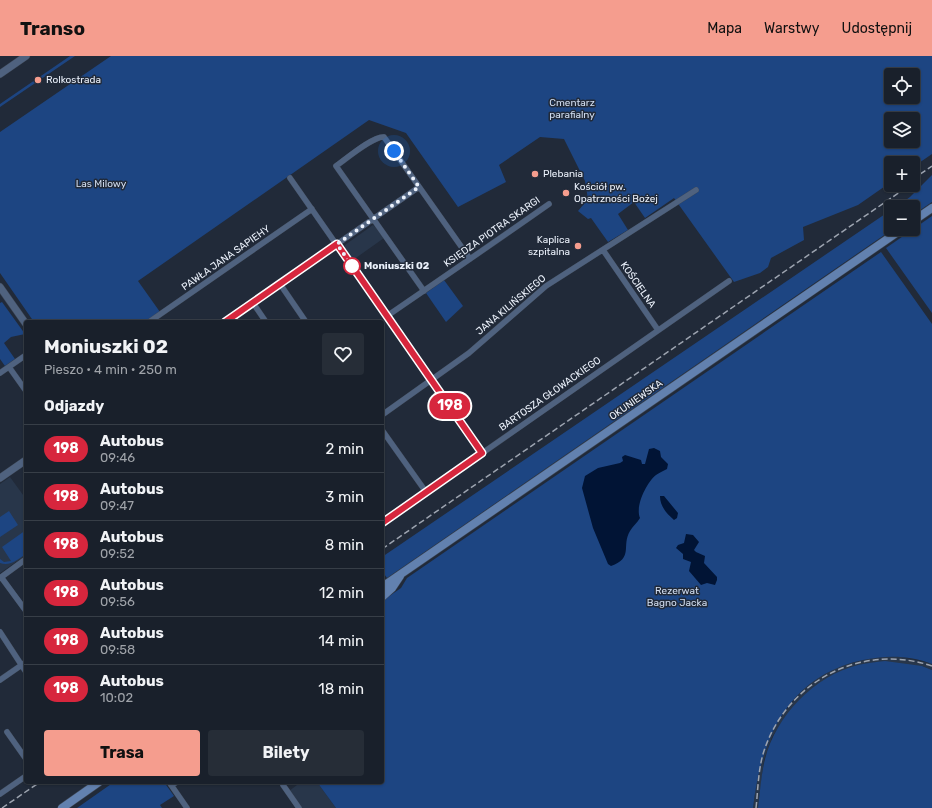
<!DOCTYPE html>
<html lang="pl">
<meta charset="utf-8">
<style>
:root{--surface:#19202b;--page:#262d37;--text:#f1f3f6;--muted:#9fa3a9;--line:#373e47;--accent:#f59d8e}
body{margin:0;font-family:Rubik,sans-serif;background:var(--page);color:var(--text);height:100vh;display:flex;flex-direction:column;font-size:15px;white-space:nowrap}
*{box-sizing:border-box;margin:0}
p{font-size:13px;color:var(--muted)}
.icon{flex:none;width:22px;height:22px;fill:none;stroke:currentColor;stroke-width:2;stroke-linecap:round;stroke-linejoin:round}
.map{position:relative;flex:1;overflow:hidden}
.panel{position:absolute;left:24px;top:264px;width:360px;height:464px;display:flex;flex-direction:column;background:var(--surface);border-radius:4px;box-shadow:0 1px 3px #0004,0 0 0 1px var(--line)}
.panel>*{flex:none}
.badge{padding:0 8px;border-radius:13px;font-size:14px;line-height:26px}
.tools{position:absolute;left:884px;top:12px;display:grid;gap:8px}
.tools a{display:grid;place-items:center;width:36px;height:36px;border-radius:4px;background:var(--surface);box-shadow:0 1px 3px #0004,0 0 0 1px var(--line);font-size:20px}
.you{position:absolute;width:20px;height:20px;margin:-10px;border:3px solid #fff;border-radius:50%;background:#1a73e8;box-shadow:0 0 0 6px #1a73e833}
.map>.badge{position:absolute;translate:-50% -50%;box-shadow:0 0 0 2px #fff}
h2{padding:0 20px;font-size:15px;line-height:36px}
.round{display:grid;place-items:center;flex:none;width:42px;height:42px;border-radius:4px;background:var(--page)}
.head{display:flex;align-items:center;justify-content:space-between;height:68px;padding:0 20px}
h1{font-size:19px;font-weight:700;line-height:30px}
.primary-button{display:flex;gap:8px;margin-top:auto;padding:8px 20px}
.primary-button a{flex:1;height:46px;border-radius:4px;background:var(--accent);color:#111;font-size:16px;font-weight:700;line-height:46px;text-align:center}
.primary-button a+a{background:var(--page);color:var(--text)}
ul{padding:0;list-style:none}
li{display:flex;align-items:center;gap:12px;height:48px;padding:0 20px;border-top:1px solid var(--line)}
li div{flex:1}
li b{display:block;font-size:15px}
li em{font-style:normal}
li .badge{min-width:44px;font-weight:700;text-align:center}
header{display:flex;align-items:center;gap:24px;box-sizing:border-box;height:56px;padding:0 20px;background:var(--accent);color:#111}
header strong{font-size:19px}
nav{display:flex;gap:22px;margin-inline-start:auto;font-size:14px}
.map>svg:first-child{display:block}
.built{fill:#28364a}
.green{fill:#1d4582;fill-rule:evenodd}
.water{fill:#011435}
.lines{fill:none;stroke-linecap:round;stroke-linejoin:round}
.minor-casing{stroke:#3d4654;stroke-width:6}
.tertiary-casing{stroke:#3d4654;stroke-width:8}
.secondary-casing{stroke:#3d4654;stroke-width:9}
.minor{stroke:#4f627f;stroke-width:5.5}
.tertiary{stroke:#4f627f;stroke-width:7}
.secondary{stroke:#6281af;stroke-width:8}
.rail{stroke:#9da4b0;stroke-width:1.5;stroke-dasharray:6 3;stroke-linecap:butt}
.line-casing{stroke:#fff;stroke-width:9}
.line{stroke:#d7263d;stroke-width:6}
.walk{stroke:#ebf1fb;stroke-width:4;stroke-dasharray:0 7.2}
.poi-dot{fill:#f59d8e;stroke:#212a39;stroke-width:1.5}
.stop-dot{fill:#fff;stroke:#d7263d;stroke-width:2}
.labels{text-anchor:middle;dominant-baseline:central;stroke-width:3;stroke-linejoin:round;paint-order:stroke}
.poi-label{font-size:10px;fill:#ebf1fb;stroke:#212a39;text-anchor:start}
.park-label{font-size:10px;fill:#d2def1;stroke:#212a39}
.street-label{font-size:10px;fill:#ebf1fb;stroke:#212a39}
.stop-label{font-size:10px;font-weight:bold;fill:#ebf1fb;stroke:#212a39;text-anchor:start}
</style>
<header>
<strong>Transo</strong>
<nav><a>Mapa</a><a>Warstwy</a><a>Udostępnij</a></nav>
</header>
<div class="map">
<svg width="932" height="752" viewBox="0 0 932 752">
<rect width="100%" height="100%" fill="#212a39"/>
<path class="built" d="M 373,169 L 376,171 L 384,182 L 353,204 L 345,192 L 345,189 Z
M 10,421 L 26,443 L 26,499 L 0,517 L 0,428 Z
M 896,600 L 929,607 L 932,608 L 932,614 L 922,610 L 785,661 L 772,681 L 764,704 L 758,752 L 753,752 L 759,705 L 776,667 L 801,635 L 812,625 L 839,610 L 872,602 Z
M 301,726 L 317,726 L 336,752 L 302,752 L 289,735 Z"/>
<path class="green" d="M 70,0 L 75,0 L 0,51 L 0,48 Z
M 111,0 L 932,0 L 932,98 L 913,111 L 913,107 L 891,107 L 891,126 L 858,149 L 803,171 L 804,184 L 771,202 L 768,211 L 760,217 L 734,226 L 674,142 L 645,162 L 634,146 L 618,158 L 628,174 L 608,186 L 591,162 L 588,163 L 578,155 L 588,143 L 585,125 L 564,83 L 540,81 L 499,109 L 506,126 L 458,151 L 406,77 L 369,64 L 138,225 L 160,256 L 144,266 L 34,266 L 0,217 L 0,76 ZM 891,19 L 913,19 L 913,41 L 891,41 ZM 891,63 L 913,63 L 913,85 L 891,85 Z
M 932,119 L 932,146 L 913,159 L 913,151 L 896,151 L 910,141 Z
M 891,154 L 891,173 L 893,173 L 387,522 L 382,515 L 382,501 Z
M 932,160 L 932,257 L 886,192 Z
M 881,196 L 932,268 L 932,608 C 910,599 885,599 863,604 C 788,620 761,682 753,752 L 336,752 L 317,726 L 382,726 L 382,545 L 401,532 L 407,522 Z
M 444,224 L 463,250 L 446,266 L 426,237 Z
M 2,246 L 25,278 L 11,281 L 4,287 L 15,303 L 5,310 L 0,303 L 0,247 Z
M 9,455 L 18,469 L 0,481 L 0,461 Z
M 26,474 L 26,498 C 18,503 10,511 0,507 L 0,503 L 4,506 L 11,505 L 2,491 Z
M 885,605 L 922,610 L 932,614 L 932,752 L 758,752 C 760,736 761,719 765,703 C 776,660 814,620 858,609 C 866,607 876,606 885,605 Z
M 114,726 L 164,726 L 174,740 L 160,749 L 162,752 L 77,752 Z"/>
<path class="water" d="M 654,392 L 660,395 L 661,401 L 668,408 L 667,413 C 663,415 659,417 656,419 C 646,427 635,451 640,462 C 637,467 633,470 630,475 C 621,490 634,502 611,510 L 608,508 L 593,472 L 582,432 L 585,420 L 598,412 L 620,407 L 623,405 L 622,401 L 625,399 L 641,404 L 642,408 L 645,408 L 649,393 Z
M 660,440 L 664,440 L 678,457 L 677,462 L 674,464 C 666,457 660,450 660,440 Z
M 686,478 L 693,479 L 699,486 L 694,494 L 696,496 L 705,500 L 704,507 L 717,521 L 717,524 L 715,529 L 707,527 L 701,529 L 689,515 L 691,506 L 683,503 L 683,498 L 676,492 L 678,489 L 684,487 Z"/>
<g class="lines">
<defs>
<path id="minor" d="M 290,122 L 482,397
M 603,194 L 658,274
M 280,228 L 306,266
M 424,235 L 336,110 C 346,103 373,80 384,81 L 470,203
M 253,247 L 266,266
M 387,260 C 441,223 495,186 549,148
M 149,266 L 312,153
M 225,266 L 419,131
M 9,311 L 26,335
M 0,317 L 26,299
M 382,359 L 469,297 L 546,230 L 696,134
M 382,374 L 426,436
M 382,467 L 729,225
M 1,521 L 26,555
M 0,522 L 26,503
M 0,576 L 26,616
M 0,624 L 26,606
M 7,676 L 26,703
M 169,726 L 187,752
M 286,726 L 283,729 L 299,752
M 171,729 L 177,726
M 0,738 L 26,720"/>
<path id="tertiary" d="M 0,18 L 26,0
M 0,231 L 26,268
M 0,422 L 26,404"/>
<path id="secondary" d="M 913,165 L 932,152
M 382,531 L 902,173
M 382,541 L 392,532 L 400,520
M 62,752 L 99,726"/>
</defs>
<use href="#minor" class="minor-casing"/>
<use href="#tertiary" class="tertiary-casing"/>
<use href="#secondary" class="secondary-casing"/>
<use href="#minor" class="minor"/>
<use href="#tertiary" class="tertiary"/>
<use href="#secondary" class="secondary"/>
<path class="rail" d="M 913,123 L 932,110
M 382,493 L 910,129
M 2,752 L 40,726
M 756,752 C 758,734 758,716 763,698 C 785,626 861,586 932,610"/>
</g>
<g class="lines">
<defs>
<path id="line" d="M 225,266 L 337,188 L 482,397 L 382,467"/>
</defs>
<use href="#line" class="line-casing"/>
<use href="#line" class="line"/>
<path class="walk" d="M 352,210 L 337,188 L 419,131 L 394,95"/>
</g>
<g class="poi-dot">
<circle cx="38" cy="24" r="4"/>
<circle cx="535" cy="118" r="4"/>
<circle cx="566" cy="137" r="4"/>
<circle cx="578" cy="190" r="4"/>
</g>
<circle class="stop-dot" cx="352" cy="210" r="8"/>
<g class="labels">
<g class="poi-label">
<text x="46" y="24">Rolkostrada</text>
<text x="543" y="118">Plebania</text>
<text x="574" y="131">Kościół pw.<tspan x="574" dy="12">Opatrzności Bożej</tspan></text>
<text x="570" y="184" text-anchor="end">Kaplica<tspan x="570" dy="12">szpitalna</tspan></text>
</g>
<g class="park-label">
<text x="572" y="47">Cmentarz<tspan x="572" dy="12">parafialny</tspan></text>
<text x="101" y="128">Las Milowy</text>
<text x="677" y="535">Rezerwat<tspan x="677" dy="12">Bagno Jacka</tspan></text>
</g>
<g class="street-label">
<text transform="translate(492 176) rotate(-35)">KSIĘDZA PIOTRA SKARGI</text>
<text transform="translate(226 202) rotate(-35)">PAWŁA JANA SAPIEHY</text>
<text transform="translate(638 229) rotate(55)">KOŚCIELNA</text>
<text transform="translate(511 249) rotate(-40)">JANA KILIŃSKIEGO</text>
<text transform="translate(550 338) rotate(-35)">BARTOSZA GŁOWACKIEGO</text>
<text transform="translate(636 344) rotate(-35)">OKUNIEWSKA</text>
</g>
<g class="stop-label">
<text x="364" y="210">Moniuszki 02</text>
</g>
</g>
</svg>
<div class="tools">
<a><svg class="icon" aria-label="locate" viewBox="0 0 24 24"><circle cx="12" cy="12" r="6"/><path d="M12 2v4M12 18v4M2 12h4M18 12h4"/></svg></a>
<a><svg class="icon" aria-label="layers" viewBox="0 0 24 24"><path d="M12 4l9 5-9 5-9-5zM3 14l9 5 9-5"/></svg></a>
<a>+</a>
<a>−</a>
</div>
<div class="you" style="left:394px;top:95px"></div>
<b class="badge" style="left:450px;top:350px;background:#d7263d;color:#fff">198</b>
<section class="panel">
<div class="head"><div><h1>Moniuszki 02</h1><p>Pieszo · 4 min · 250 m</p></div><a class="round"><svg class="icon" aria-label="heart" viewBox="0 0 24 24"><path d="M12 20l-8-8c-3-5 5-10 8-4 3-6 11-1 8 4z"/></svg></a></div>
<h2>Odjazdy</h2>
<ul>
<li><span class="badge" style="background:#d7263d;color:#fff">198</span><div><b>Autobus</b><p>09:46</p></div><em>2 min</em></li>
<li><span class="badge" style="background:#d7263d;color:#fff">198</span><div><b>Autobus</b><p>09:47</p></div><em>3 min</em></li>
<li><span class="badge" style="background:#d7263d;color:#fff">198</span><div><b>Autobus</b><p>09:52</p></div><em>8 min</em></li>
<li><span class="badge" style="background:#d7263d;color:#fff">198</span><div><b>Autobus</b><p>09:56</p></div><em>12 min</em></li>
<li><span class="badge" style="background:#d7263d;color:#fff">198</span><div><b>Autobus</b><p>09:58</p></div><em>14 min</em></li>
<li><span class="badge" style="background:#d7263d;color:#fff">198</span><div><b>Autobus</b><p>10:02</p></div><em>18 min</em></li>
</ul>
<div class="primary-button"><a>Trasa</a><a>Bilety</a></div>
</section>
</div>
